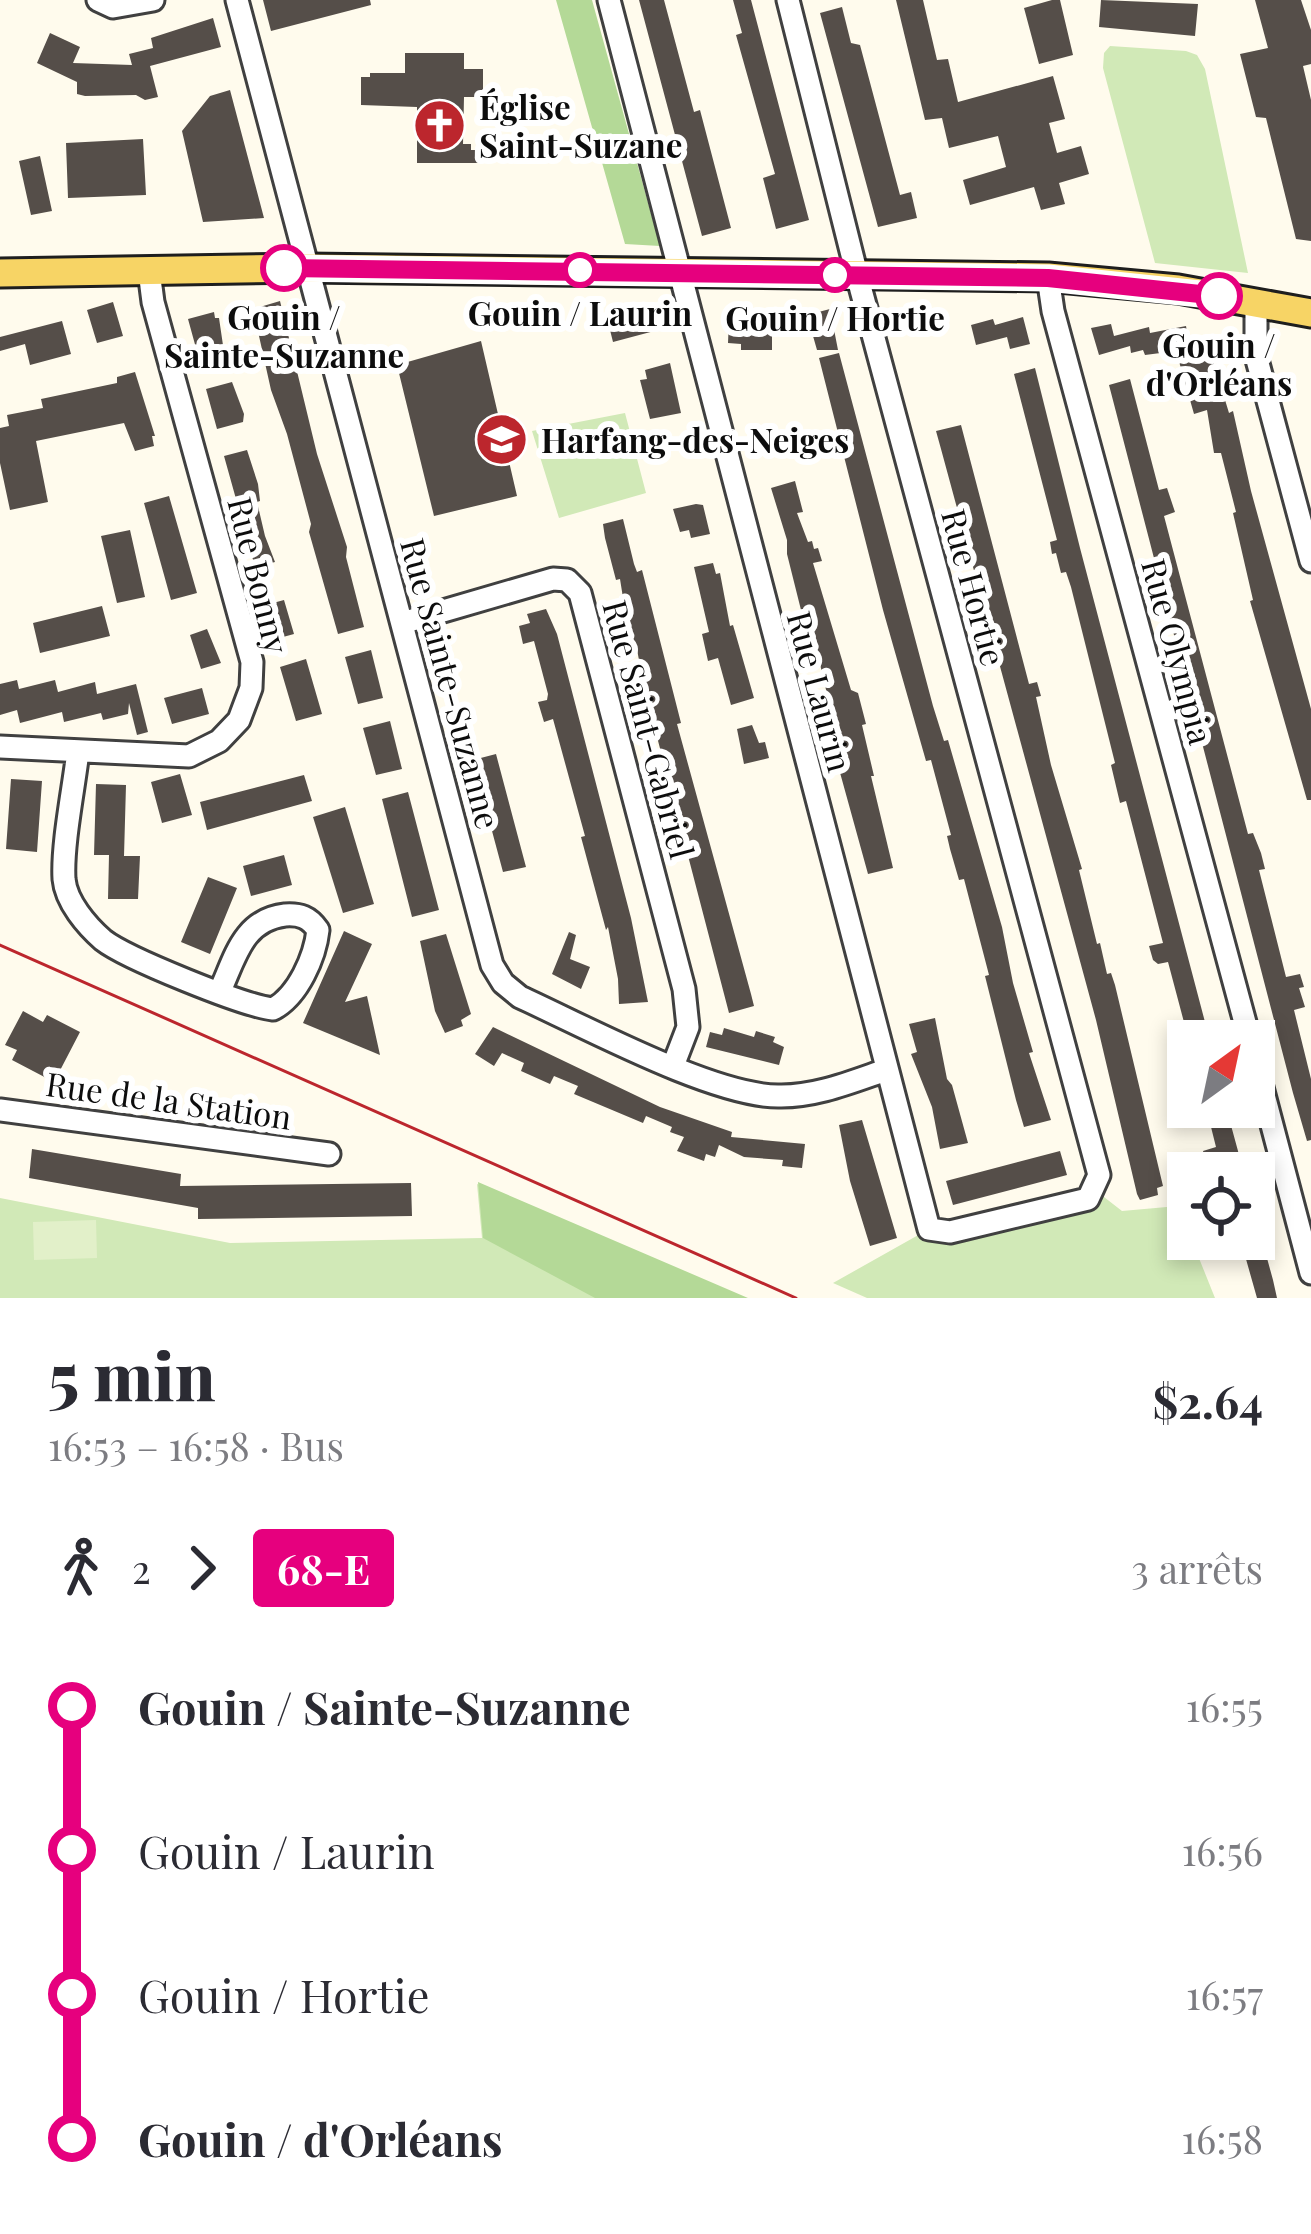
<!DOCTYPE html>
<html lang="fr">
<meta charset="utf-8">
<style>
:root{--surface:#fff;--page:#f2f2f3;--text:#2b2b33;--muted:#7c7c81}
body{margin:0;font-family:"Playfair Display",serif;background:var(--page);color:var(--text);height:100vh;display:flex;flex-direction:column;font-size:45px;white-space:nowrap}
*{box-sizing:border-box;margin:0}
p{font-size:39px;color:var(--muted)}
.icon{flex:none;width:66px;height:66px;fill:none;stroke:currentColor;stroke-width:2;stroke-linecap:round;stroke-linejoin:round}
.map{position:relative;height:1298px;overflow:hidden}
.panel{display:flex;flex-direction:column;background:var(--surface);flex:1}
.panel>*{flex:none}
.badge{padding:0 24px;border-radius:9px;font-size:42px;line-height:78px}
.needle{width:78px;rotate:33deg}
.buttons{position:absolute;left:1167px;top:1020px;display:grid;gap:24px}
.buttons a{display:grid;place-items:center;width:108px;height:108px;border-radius:0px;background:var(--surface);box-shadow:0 6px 18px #0003;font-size:60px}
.map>.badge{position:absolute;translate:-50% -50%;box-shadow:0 0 0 6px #fff}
.legs{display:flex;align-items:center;gap:18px;height:132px;padding:0 48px;font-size:39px}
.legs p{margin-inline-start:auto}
.summary{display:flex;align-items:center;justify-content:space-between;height:204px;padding:0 48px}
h1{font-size:66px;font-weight:800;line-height:90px}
ul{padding:0 48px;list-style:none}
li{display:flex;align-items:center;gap:42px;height:144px;font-size:45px}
li i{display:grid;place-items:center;width:18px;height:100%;margin:0 15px;background:currentColor}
li i::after{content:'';width:30px;height:30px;margin:-15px;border:9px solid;border-radius:50%;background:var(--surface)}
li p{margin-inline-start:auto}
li:first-child i{background:linear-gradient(#0000 50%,currentColor 0)}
li:last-child i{background:linear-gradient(currentColor 50%,#0000 0)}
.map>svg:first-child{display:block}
.green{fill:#d1e9b7}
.forest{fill:#b4d997}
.pitch{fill:#e2f0c9}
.building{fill:#554e49}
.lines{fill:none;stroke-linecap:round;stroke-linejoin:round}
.minor-casing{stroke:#404040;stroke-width:27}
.major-casing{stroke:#1e1e1e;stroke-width:33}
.minor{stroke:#fff;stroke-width:21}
.major{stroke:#f7d465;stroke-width:27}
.tram{stroke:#bc262d;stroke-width:3}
.line-1-casing{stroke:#fff;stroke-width:27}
.line-1{stroke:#e6007e;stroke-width:18}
.stop-1-dot{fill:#fff;stroke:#e6007e;stroke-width:6}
.labels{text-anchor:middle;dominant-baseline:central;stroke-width:12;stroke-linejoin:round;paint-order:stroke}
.poi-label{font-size:33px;font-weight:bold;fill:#0d0d0d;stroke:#fff;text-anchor:start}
.stop-label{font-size:33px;font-weight:bold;fill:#0d0d0d;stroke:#fff}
.street-label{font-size:33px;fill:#0d0d0d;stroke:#fff}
</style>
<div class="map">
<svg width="1311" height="1298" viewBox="0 0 1311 1298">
<rect width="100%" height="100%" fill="#fffbed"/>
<path class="green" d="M 1110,46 L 1186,51 L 1197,55 L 1205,69 L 1248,273 L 1155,263 L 1103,68 L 1104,53 Z
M 625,413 L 646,493 L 559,518 L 532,431 Z
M 477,1184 L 741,1298 L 0,1298 L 0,1198 L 230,1243 L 482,1238 Z
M 1095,1190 L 1122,1211 L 1178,1206 L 1215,1298 L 867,1298 L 833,1283 L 929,1229 Z"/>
<path class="forest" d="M 556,0 L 592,0 L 660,246 L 625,244 Z
M 478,1182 L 748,1298 L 595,1298 L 483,1238 Z"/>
<path class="pitch" d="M 96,1220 L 97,1258 L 34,1260 L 33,1222 Z"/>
<path class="building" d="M 263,0 L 370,0 L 371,5 L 271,31 Z
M 639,0 L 664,0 L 694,112 L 700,110 L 731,228 L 702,236 Z
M 733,0 L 751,0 L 809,220 L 776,229 L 763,178 L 775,174 L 736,35 L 742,33 Z
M 896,0 L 923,0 L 937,60 L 948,59 L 958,102 L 1053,76 L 1065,119 L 1049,123 L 1057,153 L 1081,146 L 1089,174 L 1059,183 L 1065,204 L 1041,210 L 1034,187 L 970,205 L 963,180 L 1006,167 L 998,136 L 949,148 L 942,118 L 925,120 Z
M 1052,0 L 1060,0 L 1073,55 L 1039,64 L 1024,8 Z
M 1101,0 L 1198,4 L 1195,36 L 1099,27 Z
M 1255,0 L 1301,0 L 1311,30 L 1311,64 L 1303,66 L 1311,100 L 1311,241 L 1296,239 L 1266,118 L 1256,117 L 1240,54 L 1268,48 Z
M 842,7 L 851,43 L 860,45 L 900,195 L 911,192 L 917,218 L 878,227 L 820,13 Z
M 213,18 L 221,47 L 150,66 L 158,97 L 145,100 L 136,95 L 85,96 L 77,94 L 77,82 L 37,63 L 50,33 L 80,47 L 73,63 L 132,65 L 129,54 L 153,48 L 151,38 Z
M 405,53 L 464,53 L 464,69 L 483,69 L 483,97 L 464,97 L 463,144 L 471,144 L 471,150 L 490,150 L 490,163 L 417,163 L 417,107 L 361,105 L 361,77 L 370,77 L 370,73 L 405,73 Z
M 230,90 L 264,218 L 203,222 L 182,131 L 210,96 Z
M 143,139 L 146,195 L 68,198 L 66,143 Z
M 40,156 L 52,211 L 31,215 L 19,161 Z
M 280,301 L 317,454 L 347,547 L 346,557 L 364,627 L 338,634 L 309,532 L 311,524 L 287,434 L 271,390 L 253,309 Z
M 113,302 L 123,336 L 97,343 L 87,310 Z
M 652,307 L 656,309 L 658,330 L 613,342 L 608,322 L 630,315 L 629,311 Z
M 830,309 L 838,350 L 817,350 L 807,315 Z
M 214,312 L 215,318 L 219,318 L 224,352 L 199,359 L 188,319 Z
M 745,312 L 772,315 L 772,350 L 741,350 L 741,344 L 728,343 L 729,319 L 739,319 Z
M 1023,317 L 1030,344 L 1010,349 L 1007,337 L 976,345 L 971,325 L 993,319 L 995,325 Z
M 62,321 L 71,354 L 30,365 L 25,344 L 0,351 L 0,337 Z
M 1111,324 L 1114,336 L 1149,327 L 1150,333 L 1186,326 L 1190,349 L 1208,344 L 1229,413 L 1233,411 L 1251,491 L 1311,709 L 1311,800 L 1307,800 L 1250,601 L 1253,600 L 1233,513 L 1236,512 L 1221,453 L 1214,453 L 1207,410 L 1194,414 L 1176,351 L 1145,355 L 1143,350 L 1131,353 L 1130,346 L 1099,355 L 1091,328 Z
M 481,341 L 517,496 L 434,516 L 397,365 Z
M 839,353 L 933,706 L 944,741 L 948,740 L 1002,927 L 1013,983 L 1033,1052 L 1029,1053 L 1051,1120 L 1024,1127 L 1016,1100 L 985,976 L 989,975 L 964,879 L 959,880 L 950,849 L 947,836 L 951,835 L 931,760 L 926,761 L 883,610 L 819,358 Z
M 670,363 L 681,413 L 650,419 L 640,380 L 647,379 L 645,370 Z
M 1035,368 L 1080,548 L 1210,1041 L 1189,1041 L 1168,962 L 1158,964 L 1153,960 L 1149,946 L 1163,943 L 1126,801 L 1120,803 L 1111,765 L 1115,763 L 1071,587 L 1066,572 L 1061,573 L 1056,553 L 1052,554 L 1050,542 L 1057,540 L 1014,374 Z
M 135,372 L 155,436 L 152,436 L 154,446 L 135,451 L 124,423 L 36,441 L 48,502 L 10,510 L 0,463 L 0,428 L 9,426 L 7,415 L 43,408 L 41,399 L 117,383 L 117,377 Z
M 1130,379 L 1159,490 L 1167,488 L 1175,512 L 1164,516 L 1248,834 L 1253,833 L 1261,853 L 1265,869 L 1259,870 L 1286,977 L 1300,974 L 1304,987 L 1299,988 L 1305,1007 L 1294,1010 L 1311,1079 L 1311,1140 L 1307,1141 L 1293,1093 L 1109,385 Z
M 232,382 L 244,414 L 243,422 L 217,429 L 206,389 Z
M 961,425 L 1029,684 L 1037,682 L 1041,696 L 1036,697 L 1051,765 L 1082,869 L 1079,870 L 1097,944 L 1100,943 L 1107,974 L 1111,973 L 1115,985 L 1163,1186 L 1157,1188 L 1158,1195 L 1140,1200 L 1137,1194 L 1096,1020 L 941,449 L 936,431 Z
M 247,450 L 258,484 L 260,501 L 257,502 L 265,536 L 275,562 L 255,567 L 224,456 Z
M 795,481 L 803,512 L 797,513 L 808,542 L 812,541 L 814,549 L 818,548 L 822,561 L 813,563 L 851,690 L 858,693 L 866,724 L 862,725 L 874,776 L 871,776 L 893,868 L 868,874 L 839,769 L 844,767 L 813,634 L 809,634 L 804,622 L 787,554 L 787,540 L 771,488 Z
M 169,496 L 197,593 L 171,600 L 144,503 Z
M 696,504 L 703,505 L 710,534 L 691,538 L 689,530 L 680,532 L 673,509 Z
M 623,519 L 634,564 L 637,572 L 642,570 L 681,723 L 677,724 L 751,994 L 754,1006 L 729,1013 L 644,687 L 636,644 L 628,629 L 620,579 L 616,580 L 605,538 L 603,524 Z
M 130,530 L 145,597 L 117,603 L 101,536 Z
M 713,563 L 716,574 L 720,573 L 730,626 L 733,625 L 754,698 L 731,705 L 718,658 L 708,661 L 702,634 L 709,632 L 694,567 Z
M 284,600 L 294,634 L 272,640 L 262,606 Z
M 102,606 L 110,636 L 40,653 L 33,623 Z
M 546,609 L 557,634 L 631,918 L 648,1002 L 619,1004 L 618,979 L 608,927 L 606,930 L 581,837 L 585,836 L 553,719 L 544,722 L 538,702 L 547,700 L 548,694 L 534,641 L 523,644 L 519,626 L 530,623 L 527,614 Z
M 207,629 L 221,663 L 201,669 L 190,635 Z
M 371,650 L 383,698 L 358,704 L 345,657 Z
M 306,659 L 322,714 L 296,721 L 280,667 Z
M 17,680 L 19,689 L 55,680 L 58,692 L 95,682 L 97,694 L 136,684 L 148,732 L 137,735 L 129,703 L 128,714 L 103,720 L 101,713 L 64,722 L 62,712 L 20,723 L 17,710 L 0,715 L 0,684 Z
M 202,688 L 209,714 L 172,724 L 164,698 Z
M 390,721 L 402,769 L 376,775 L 363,728 Z
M 752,725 L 759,743 L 765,742 L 769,758 L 744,764 L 737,729 Z
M 496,754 L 526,867 L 503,872 L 473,760 Z
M 180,774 L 192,815 L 162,823 L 151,782 Z
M 304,775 L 312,801 L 207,830 L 200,802 Z
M 11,779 L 42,781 L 37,852 L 6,849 Z
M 96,784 L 126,785 L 124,856 L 140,856 L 138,899 L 108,899 L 109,855 L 94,855 Z
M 408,792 L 439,910 L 412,917 L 382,799 Z
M 345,807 L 374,904 L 343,913 L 313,817 Z
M 284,855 L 292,885 L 251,896 L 243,866 Z
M 208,877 L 237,888 L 210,954 L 181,942 Z
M 344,931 L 372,944 L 345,1002 L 367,996 L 380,1055 L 303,1023 Z
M 569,932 L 576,935 L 570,959 L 590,967 L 581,989 L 552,974 Z
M 446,934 L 471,1014 L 461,1020 L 463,1026 L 445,1033 L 435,1011 L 420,941 Z
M 23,1011 L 43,1022 L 47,1015 L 80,1032 L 54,1082 L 12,1060 L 17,1050 L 5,1045 Z
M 935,1018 L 947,1079 L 952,1085 L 968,1143 L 940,1149 L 932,1107 L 911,1054 L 917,1052 L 909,1024 Z
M 493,1027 L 660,1107 L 732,1132 L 731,1137 L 805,1144 L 802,1168 L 782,1166 L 783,1160 L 744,1157 L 719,1145 L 715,1157 L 706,1154 L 704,1161 L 677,1151 L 684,1137 L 670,1132 L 672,1127 L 646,1116 L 643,1123 L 574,1094 L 578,1086 L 554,1076 L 550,1084 L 521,1071 L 524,1063 L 502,1053 L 494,1066 L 475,1054 Z
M 724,1028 L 754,1037 L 756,1031 L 775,1037 L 773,1042 L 784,1047 L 779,1065 L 706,1047 L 710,1032 L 722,1035 Z
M 1206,1107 L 1226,1107 L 1244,1173 L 1209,1173 L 1203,1151 L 1216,1147 Z
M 862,1120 L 897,1238 L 870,1246 L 850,1181 L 839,1125 Z
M 32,1149 L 181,1174 L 180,1186 L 411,1183 L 412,1216 L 198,1219 L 198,1208 L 29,1178 Z
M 1060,1151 L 1067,1175 L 953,1205 L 946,1181 Z
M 1262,1240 L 1273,1280 L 1277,1298 L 1257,1298 L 1242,1245 Z"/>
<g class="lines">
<defs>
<path id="minor" d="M 98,0 L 113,7 L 153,0
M 237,0 L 492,965 L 503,983 L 520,997 C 584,1026 713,1096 778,1096 C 815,1097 851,1082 886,1070
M 609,0 L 929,1229 L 950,1232 L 1088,1199 L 1099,1175 L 857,275 L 788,0
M 1048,277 L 1053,311 L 1250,1041
M 1256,302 L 1256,356 L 1311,561
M 402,623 L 553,579 L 567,580 L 580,593 L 684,989 L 688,1027 L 673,1066
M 0,747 L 189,756 L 219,741 L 239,720 L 251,688 L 252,662 L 153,302 L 149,271
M 78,751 C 74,787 62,844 64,879 C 66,902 87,926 103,940 C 126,958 244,1006 273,1009 C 298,996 315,957 318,930 C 309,917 300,914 285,915 C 242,920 235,959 219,993
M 1254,1057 L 1311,1273
M 0,1110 L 329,1154"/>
<path id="major" d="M 0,273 L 307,268 L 1048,277 L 1178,289 L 1311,313"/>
</defs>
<use href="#minor" class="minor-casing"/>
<use href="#major" class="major-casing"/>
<use href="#minor" class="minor"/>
<use href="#major" class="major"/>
<path class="tram" d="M 0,945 L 796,1298"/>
</g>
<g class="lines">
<defs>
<path id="line-1" d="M 284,268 L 1048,278 L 1219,296"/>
</defs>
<use href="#line-1" class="line-1-casing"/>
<use href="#line-1" class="line-1"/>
</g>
<defs>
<symbol id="church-disc" viewBox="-11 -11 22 22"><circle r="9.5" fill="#bc262d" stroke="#fff"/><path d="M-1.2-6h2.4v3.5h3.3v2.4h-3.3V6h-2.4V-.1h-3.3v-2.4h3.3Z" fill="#fff"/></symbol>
<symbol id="school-disc" viewBox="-11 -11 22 22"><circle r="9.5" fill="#bc262d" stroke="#fff"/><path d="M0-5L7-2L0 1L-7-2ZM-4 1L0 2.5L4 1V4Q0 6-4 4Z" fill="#fff"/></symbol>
</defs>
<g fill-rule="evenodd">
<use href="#church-disc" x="410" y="96" width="59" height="59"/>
<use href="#school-disc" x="472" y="410" width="59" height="59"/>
</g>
<g class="stop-1-dot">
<circle cx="284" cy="268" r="21"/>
<circle cx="580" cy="270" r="15"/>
<circle cx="835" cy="275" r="15"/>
<circle cx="1219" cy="296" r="21"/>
</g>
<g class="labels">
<g class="poi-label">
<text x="479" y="106">Église<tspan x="479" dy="38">Saint-Suzane</tspan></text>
<text x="541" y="439">Harfang-des-Neiges</text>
</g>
<g class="stop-label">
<text x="580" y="312">Gouin / Laurin</text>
<text x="284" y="316">Gouin /<tspan x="284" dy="38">Sainte-Suzanne</tspan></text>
<text x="835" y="317">Gouin / Hortie</text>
<text x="1219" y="344">Gouin /<tspan x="1219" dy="38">d'Orléans</tspan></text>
</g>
<g class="street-label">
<text transform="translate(260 575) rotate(76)">Rue Bonny</text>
<text transform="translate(975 587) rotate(75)">Rue Hortie</text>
<text transform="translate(1179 651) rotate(75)">Rue Olympia</text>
<text transform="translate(452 683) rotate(75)">Rue Sainte-Suzanne</text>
<text transform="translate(821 691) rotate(75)">Rue Laurin</text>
<text transform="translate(650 729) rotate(75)">Rue Saint-Gabriel</text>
<text transform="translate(169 1099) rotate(8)">Rue de la Station</text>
</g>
</g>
</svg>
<div class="buttons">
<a><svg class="needle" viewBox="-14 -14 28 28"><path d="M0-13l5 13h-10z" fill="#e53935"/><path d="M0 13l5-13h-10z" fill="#7c7c81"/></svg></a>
<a><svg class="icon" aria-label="locate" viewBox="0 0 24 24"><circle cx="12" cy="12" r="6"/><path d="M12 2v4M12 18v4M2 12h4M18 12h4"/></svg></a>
</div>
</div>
<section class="panel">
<div class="summary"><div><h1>5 min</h1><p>16:53 – 16:58 · Bus</p></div><b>$2.64</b></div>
<div class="legs"><svg class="icon" aria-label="walk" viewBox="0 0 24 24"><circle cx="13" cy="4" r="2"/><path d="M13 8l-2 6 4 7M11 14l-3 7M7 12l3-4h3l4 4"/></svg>2<svg class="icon" aria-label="forward" viewBox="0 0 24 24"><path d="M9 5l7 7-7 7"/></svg><b class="badge" style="background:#e6007e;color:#fff">68-E</b><p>3 arrêts</p></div>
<ul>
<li><i style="color:#e6007e"></i><b>Gouin / Sainte-Suzanne</b><p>16:55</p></li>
<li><i style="color:#e6007e"></i><span>Gouin / Laurin</span><p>16:56</p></li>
<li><i style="color:#e6007e"></i><span>Gouin / Hortie</span><p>16:57</p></li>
<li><i style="color:#e6007e"></i><b>Gouin / d'Orléans</b><p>16:58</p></li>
</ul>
</section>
